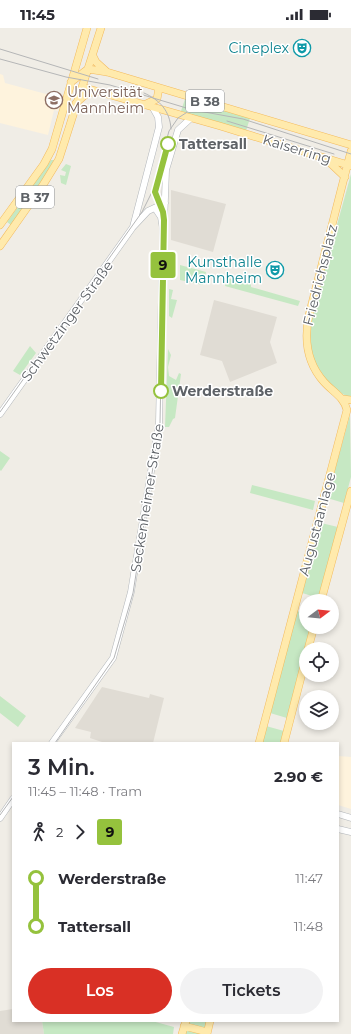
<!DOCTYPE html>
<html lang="de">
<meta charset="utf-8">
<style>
:root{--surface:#fff;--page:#f2f2f3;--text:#2b2b33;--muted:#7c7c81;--accent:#d93025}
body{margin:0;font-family:Montserrat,sans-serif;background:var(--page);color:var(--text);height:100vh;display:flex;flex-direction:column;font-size:15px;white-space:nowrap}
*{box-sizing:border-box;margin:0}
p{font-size:13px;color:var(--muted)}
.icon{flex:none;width:22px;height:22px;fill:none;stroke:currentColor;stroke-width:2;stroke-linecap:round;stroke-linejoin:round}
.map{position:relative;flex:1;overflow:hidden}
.sheet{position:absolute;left:12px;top:714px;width:327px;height:280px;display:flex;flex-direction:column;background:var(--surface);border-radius:0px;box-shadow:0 2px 6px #0003}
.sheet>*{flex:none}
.badge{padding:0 8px;border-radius:3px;font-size:14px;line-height:26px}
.needle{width:26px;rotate:74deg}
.buttons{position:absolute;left:299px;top:566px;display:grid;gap:8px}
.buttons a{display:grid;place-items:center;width:40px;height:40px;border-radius:50%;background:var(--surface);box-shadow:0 2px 6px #0003;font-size:20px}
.map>.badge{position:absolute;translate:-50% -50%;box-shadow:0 0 0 2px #fff}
.legs{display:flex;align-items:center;gap:6px;height:44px;padding:0 16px;font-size:13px}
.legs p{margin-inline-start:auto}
.head{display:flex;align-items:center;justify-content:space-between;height:68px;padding:0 16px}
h1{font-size:22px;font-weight:600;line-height:30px}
.button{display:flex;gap:8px;margin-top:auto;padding:8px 16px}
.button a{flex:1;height:46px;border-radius:24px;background:var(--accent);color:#fff;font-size:16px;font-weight:600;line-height:46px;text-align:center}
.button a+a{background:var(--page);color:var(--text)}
ul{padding:0 16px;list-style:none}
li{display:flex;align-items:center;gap:14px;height:48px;font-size:15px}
li i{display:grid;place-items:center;width:6px;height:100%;margin:0 5px;background:currentColor}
li i::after{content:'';width:10px;height:10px;margin:-5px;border:3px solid;border-radius:50%;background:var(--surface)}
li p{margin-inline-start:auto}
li:first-child i{background:linear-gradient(#0000 50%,currentColor 0)}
li:last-child i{background:linear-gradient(currentColor 50%,#0000 0)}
.status{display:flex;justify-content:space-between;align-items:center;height:28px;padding:0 20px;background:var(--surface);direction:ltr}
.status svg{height:11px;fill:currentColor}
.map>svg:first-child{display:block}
.commercial{fill:#fef3dd}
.education{fill:#e0dcd4}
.green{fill:#c6e8c3}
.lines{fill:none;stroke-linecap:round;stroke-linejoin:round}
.minor-casing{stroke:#b3b7bb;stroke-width:7}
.major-casing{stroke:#f3ba5c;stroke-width:8}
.minor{stroke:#fff;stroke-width:6}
.major{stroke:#ffeaac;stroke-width:7}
.tram{stroke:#b5b6b7;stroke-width:1}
.line-1-casing{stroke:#fff;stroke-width:9}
.line-1{stroke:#95c23d;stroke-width:6}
.stop-1-dot{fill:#fff;stroke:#95c23d;stroke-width:2}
.labels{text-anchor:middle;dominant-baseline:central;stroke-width:3;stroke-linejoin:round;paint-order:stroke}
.shield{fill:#fff;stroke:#8e9195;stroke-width:1}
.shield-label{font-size:13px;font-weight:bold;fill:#5e6267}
.culture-label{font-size:14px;fill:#0d838f;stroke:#fff;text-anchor:end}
.education-label{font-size:14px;fill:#785e54;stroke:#fff;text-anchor:start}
.stop-label{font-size:14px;font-weight:bold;fill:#5e6267;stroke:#fff;text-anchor:start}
.street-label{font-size:14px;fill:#5e6267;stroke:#fff}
</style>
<div class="status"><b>11:45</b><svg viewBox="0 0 49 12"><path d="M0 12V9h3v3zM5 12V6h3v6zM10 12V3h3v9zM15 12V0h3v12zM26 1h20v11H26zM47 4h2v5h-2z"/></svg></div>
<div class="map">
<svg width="351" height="1006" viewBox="0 0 351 1006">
<rect width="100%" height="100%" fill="#f0ede6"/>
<path class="commercial" d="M 0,46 L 3,47 L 5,55 L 61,70 L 58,83 L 54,82 L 48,107 L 0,95 Z
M 338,728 L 351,729 L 351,781 L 338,777 Z"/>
<path class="education" d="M 171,162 L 226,176 L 213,224 L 171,212 Z
M 214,272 L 277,289 L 270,314 L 277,335 L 230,354 L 222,333 L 200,327 Z
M 102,659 L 149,670 L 150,666 L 164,670 L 153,715 L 105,715 L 90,710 L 91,704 L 75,700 Z
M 13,981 L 13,993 L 42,993 L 44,1006 L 0,1006 L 0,983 Z"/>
<path class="green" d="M 185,71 L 250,90 L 246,103 L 181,83 Z
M 51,132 L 54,132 L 40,157 L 11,197 L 7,194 Z
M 66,136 L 71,138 L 66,157 L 61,155 L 60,147 L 65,148 L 66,144 L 61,142 Z
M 351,146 L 351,370 C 326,360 308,332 309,305 C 311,281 319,257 326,234 C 335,205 343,175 351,146 Z
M 180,237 L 206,244 L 203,257 L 180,252 Z
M 227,250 L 251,256 L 251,259 L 300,273 L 298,278 L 225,258 Z
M 169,261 L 173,262 L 171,271 L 177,272 L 172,290 L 169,288 Z
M 30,318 L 36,325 L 20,347 L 13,343 Z
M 168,321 L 171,327 L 168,339 L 169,348 L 176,352 L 179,345 L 181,346 L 175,390 L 173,391 L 169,399 L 165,399 Z
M 350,387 L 351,449 L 344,475 L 327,470 Z
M 0,423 L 10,430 L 1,443 L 0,442 Z
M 252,457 L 315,473 L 313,482 L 250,465 Z
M 321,495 L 338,499 L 319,570 L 302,565 Z
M 297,583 L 306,586 L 306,599 L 311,599 L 287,690 L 270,685 Z
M 0,668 L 26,688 L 18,699 L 0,685 Z
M 266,698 L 284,703 L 281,715 L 262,715 Z
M 42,993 L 152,993 L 174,999 L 173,1006 L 44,1006 Z
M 189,993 L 207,993 L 204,1006 L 185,1006 Z"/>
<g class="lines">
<defs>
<path id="minor" d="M 164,196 L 166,142 L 178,102 L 191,90
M 133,199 L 159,99 L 158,89 L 153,80
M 0,386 L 133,199 L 148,183 L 165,175
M 52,715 L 113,630 L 131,564 L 159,395 L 163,202 L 161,189 L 155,180
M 338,786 L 351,790
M 0,790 L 13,771
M 338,801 L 351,804"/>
<path id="major" d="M 93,28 L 96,34 L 107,44
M 88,41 L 107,44 L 351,117
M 71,54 L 88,41
M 82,59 L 220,98 L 351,138
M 76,75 L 85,67 L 94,63
M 144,77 L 157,71 L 159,60
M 325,130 L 345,149
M 0,197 L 44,136 L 52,121 L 87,0
M 0,218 L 43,157 L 59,131 L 101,0
M 343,371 L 351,372
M 321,573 L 351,463
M 308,621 L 314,599
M 259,715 L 347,382 C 344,369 333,364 324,354 C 307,335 304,311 309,287 L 351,123
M 284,715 L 306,630
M 184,998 L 207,1004
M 182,1006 L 186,993
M 207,1006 L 210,993"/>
</defs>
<use href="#minor" class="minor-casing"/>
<use href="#major" class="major-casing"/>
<use href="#minor" class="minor"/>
<use href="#major" class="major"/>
<path class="tram" d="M 0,21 L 98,51
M 0,31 L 66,49 L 110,57 L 193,82
M 144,65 C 160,72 170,83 171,101
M 227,93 L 334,126
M 0,384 L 142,184 L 152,164 L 169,103 L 178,90 L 189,83 L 199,83 L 243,91 L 351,126
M 55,715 L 114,630 L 133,565 L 160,395 L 164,192 C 163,179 153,170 156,157
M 0,787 L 13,769"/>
</g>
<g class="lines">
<defs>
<path id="line-1" d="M 161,363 L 164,192 L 163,184 L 155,164 L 168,116"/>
</defs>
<use href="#line-1" class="line-1-casing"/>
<use href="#line-1" class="line-1"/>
</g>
<defs>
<symbol id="theatre-ring" viewBox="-11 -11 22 22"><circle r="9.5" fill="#fff" stroke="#0f9aa8" stroke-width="1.5"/><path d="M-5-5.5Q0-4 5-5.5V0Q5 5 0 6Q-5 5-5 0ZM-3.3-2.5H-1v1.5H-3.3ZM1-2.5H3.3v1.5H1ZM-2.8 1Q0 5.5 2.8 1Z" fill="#0f9aa8"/></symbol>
<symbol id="university-ring" viewBox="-11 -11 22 22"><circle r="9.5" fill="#fff" stroke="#8d6e63" stroke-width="1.5"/><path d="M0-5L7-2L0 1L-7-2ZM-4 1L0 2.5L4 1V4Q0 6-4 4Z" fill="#8d6e63"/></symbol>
</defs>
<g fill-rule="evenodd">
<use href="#theatre-ring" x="292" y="10" width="20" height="20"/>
<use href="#university-ring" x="44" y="62" width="20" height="20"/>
<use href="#theatre-ring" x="265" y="232" width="20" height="20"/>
</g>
<g class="stop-1-dot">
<circle cx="168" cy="116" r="7"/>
<circle cx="161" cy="363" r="7"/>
</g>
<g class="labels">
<g class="shield">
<rect x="186" y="62" width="38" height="22" rx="3"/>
<rect x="16" y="158" width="38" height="22" rx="3"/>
</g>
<g class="shield-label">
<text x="205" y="73">B 38</text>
<text x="35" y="169">B 37</text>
</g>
<g class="culture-label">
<text x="289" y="20">Cineplex</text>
<text x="262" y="234">Kunsthalle<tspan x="262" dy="16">Mannheim</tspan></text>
</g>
<g class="education-label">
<text x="67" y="64">Universität<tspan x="67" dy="16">Mannheim</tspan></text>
</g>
<g class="stop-label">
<text x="179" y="116">Tattersall</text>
<text x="172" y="363">Werderstraße</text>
</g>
<g class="street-label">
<text transform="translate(297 121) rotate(17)">Kaiserring</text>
<text transform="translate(320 247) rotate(-76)">Friedrichsplatz</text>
<text transform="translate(67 293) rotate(-54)">Schwetzinger Straße</text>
<text transform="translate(147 470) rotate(-81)">Seckenheimer Straße</text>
<text transform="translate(317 496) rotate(-75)">Augustaanlage</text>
</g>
</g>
</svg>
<div class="buttons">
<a><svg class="needle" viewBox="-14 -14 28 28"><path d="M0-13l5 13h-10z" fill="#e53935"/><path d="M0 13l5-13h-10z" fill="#7c7c81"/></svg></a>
<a><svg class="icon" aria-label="locate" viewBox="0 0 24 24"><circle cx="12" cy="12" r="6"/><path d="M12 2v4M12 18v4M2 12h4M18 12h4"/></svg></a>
<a><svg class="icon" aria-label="layers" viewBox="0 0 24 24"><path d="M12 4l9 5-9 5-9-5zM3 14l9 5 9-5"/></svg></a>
</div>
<b class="badge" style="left:163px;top:237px;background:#95c23d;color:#111">9</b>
<section class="sheet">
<div class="head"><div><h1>3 Min.</h1><p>11:45 – 11:48 · Tram</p></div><b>2.90 €</b></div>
<div class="legs"><svg class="icon" aria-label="walk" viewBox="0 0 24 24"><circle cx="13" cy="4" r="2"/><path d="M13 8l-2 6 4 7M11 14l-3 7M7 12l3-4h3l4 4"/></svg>2<svg class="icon" aria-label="forward" viewBox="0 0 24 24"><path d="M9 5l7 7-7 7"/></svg><b class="badge" style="background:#95c23d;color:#111">9</b></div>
<ul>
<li><i style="color:#95c23d"></i><b>Werderstraße</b><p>11:47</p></li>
<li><i style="color:#95c23d"></i><b>Tattersall</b><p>11:48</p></li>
</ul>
<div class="button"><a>Los</a><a>Tickets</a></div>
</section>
</div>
